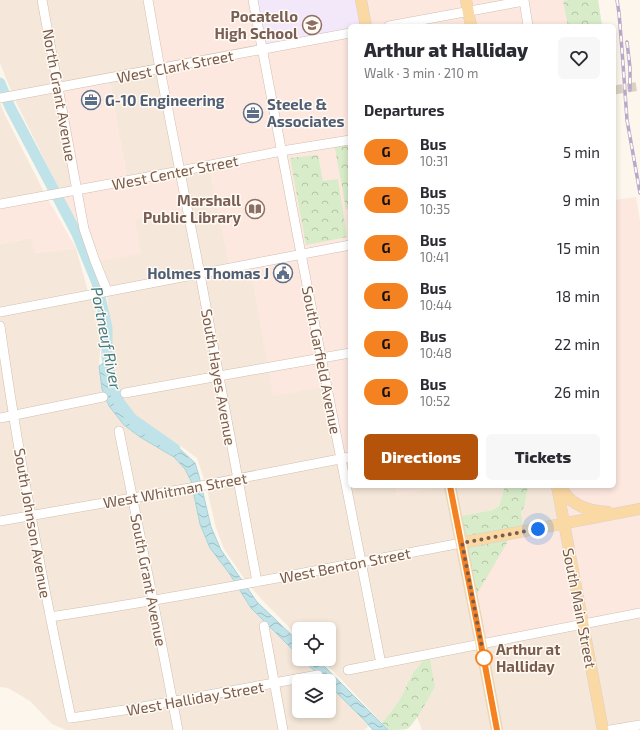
<!DOCTYPE html>
<meta charset="utf-8">
<style>
:root{--surface:#fff;--page:#f7f7f7;--text:#2b2b33;--muted:#7c7c81;--accent:#b45309}
body{margin:0;font-family:"Exo 2",sans-serif;background:var(--page);color:var(--text);height:100vh;display:flex;flex-direction:column;font-size:15px;white-space:nowrap}
*{box-sizing:border-box;margin:0}
p{font-size:13px;color:var(--muted)}
.icon{flex:none;width:22px;height:22px;fill:none;stroke:currentColor;stroke-width:2;stroke-linecap:round;stroke-linejoin:round}
.map{position:relative;flex:1;overflow:hidden}
.panel{position:absolute;left:348px;top:24px;width:268px;height:464px;display:flex;flex-direction:column;background:var(--surface);border-radius:6px;box-shadow:0 2px 6px #0003}
.panel>*{flex:none}
.badge{padding:0 8px;border-radius:13px;font-size:14px;line-height:26px}
.tools{position:absolute;left:292px;top:622px;display:grid;gap:8px}
.tools a{display:grid;place-items:center;width:44px;height:44px;border-radius:6px;background:var(--surface);box-shadow:0 2px 6px #0003;font-size:20px}
.you{position:absolute;width:20px;height:20px;margin:-10px;border:3px solid #fff;border-radius:50%;background:#1a73e8;box-shadow:0 0 0 6px #1a73e833}
.map>.badge{position:absolute;translate:-50% -50%;box-shadow:0 0 0 2px #fff}
h2{padding:0 16px;font-size:15px;line-height:36px}
.round{display:grid;place-items:center;flex:none;width:42px;height:42px;border-radius:6px;background:var(--page)}
.head{display:flex;align-items:center;justify-content:space-between;height:68px;padding:0 16px}
h1{font-size:19px;font-weight:800;line-height:30px}
.cta{display:flex;gap:8px;margin-top:auto;padding:8px 16px}
.cta a{flex:1;height:46px;border-radius:6px;background:var(--accent);color:#fff;font-size:16px;font-weight:800;line-height:46px;text-align:center}
.cta a+a{background:var(--page);color:var(--text)}
ul{padding:0;list-style:none}
li{display:flex;align-items:center;gap:12px;height:48px;padding:0 16px}
li div{flex:1}
li b{display:block;font-size:15px}
li em{font-style:normal}
li .badge{min-width:44px;font-weight:700;text-align:center}
.map>svg:first-child{display:block}
.residential{fill:#f5e8da}
.commercial{fill:#fde8e0}
.education{fill:#f3e8fa}
.forest{fill:url(#forest-crowns)}
.water{fill:url(#water-waves);stroke:#a5d3da}
.lines{fill:none;stroke-linecap:round;stroke-linejoin:round}
.river{stroke:#bfe3e8;stroke-width:11}
.minor-tunnel{stroke:#dcd0c4;stroke-width:9;stroke-dasharray:9 4.5;stroke-linecap:butt}
.minor-casing{stroke:#d1beb0;stroke-width:10}
.major-casing{stroke:#dad1cd;stroke-width:12}
.minor{stroke:#fff;stroke-width:9}
.major{stroke:#fbd9a5;stroke-width:11}
.rail-casing{stroke:#b9a8c9;stroke-width:3.5}
.rail{stroke:#fffaf3;stroke-width:2;stroke-dasharray:6;stroke-linecap:butt}
.line-casing{stroke:#fff;stroke-width:9}
.line{stroke:#f58220;stroke-width:6}
.walk{stroke:#7a5c4d;stroke-width:4;stroke-dasharray:0 7.2}
.stop-dot{fill:#fff;stroke:#f58220;stroke-width:2}
.labels{text-anchor:middle;dominant-baseline:central;stroke-width:3;stroke-linejoin:round;paint-order:stroke}
.education-label{font-size:15px;font-weight:bold;fill:#785e54;stroke:#fffaf3;text-anchor:end}
.street-label{font-size:15px;fill:#7a5c4d;stroke:#fffaf3}
.service-label{font-size:15px;font-weight:bold;fill:#4e5e75;stroke:#fffaf3;text-anchor:start}
.stop-label{font-size:15px;font-weight:bold;fill:#7a5c4d;stroke:#fffaf3;text-anchor:start}
.water-label{font-size:16px;font-style:italic;fill:#437c86;stroke:#fffaf3}
</style>
<div class="map">
<svg width="640" height="730" viewBox="0 0 640 730">
<defs>
<pattern id="forest-crowns" width="20" height="18" patternUnits="userSpaceOnUse"><rect width="20" height="18" fill="#d8ecc9"/><path d="M2 6a3 3 0 1 1 6 0M12 15a3 3 0 1 1 6 0" fill="none" stroke="#b4c2a5"/></pattern>
<pattern id="water-waves" width="16" height="10" patternUnits="userSpaceOnUse"><rect width="16" height="10" fill="#bfe3e8"/><path d="M0 5q4-4 8 0t8 0" fill="none" stroke="#a0bbbe"/></pattern>
</defs>
<rect width="100%" height="100%" fill="#fdf6ec"/>
<path class="residential" d="M 0,0 L 148,0 L 209,166 L 230,267 L 250,264 L 269,367 L 327,385 L 350,457 L 350,486 L 396,486 L 397,495 L 444,486 L 505,486 L 499,507 L 493,510 L 457,517 L 640,613 L 640,730 L 422,730 L 417,717 L 435,687 L 413,673 L 399,701 L 382,723 L 340,678 L 321,659 L 329,659 L 329,629 L 299,629 L 299,637 L 264,602 L 248,584 L 224,549 L 216,528 L 206,485 L 197,458 L 182,447 L 136,417 L 123,399 L 115,373 L 111,339 L 107,291 L 91,262 L 134,219 L 109,78 L 77,190 L 61,193 L 13,96 L 0,63 Z
M 0,102 L 5,115 L 46,196 L 0,204 Z
M 32,238 L 35,253 L 76,248 L 89,295 L 102,325 L 99,366 L 124,425 L 140,437 L 174,457 L 185,469 L 191,481 L 200,524 L 210,548 L 229,573 L 251,608 L 299,656 L 299,659 L 302,659 L 325,681 L 299,681 L 299,711 L 329,711 L 329,685 L 369,726 L 364,730 L 66,730 L 52,724 L 30,701 L 8,688 L 0,687 L 0,244 Z
M 529,486 L 557,486 L 564,524 L 524,532 L 521,512 L 525,505 L 527,491 Z"/>
<path class="commercial" d="M 148,0 L 598,0 L 602,26 L 350,26 L 350,457 L 341,459 L 327,386 L 273,396 L 250,264 L 230,268 L 209,166 L 180,171 L 188,212 L 135,219 L 141,254 L 91,262 L 61,193 L 77,190 L 58,88 L 109,78 L 127,180 L 179,171 Z
M 46,196 L 76,248 L 34,253 L 32,238 L 0,244 L 0,204 Z
M 636,197 L 640,221 L 640,613 L 481,644 L 473,601 L 512,534 L 564,524 L 557,486 L 614,486 L 614,200 Z
M 396,486 L 444,486 L 397,495 Z"/>
<path class="education" d="M 253,0 L 361,0 L 366,26 L 350,26 L 350,33 L 262,50 Z"/>
<path class="forest" d="M 568,0 L 598,0 L 602,26 L 568,26 L 563,1 Z
M 350,140 L 350,209 L 346,209 L 334,143 Z
M 318,155 L 323,181 L 338,179 L 347,237 L 306,245 L 290,158 Z
M 505,486 L 529,486 L 527,491 L 525,505 L 521,512 L 524,532 L 512,534 L 473,601 L 456,517 L 493,510 L 499,506 Z
M 429,654 L 435,687 C 429,697 416,723 407,729 C 403,730 393,730 388,730 L 382,723 L 399,701 L 413,673 Z"/>
<path class="water" d="M 109,359 L 112,393 L 127,419 L 147,435 L 171,443 L 181,450 L 195,463 L 199,476 L 211,527 L 221,550 L 257,602 L 299,642 L 299,656 L 251,608 L 229,573 L 210,548 L 200,524 L 191,481 L 185,469 L 174,457 L 140,437 L 124,425 L 109,406 L 102,389 L 99,366 Z
M 302,659 L 317,659 L 388,730 L 373,730 L 365,721 L 329,685 L 329,681 L 325,681 Z"/>
<g class="lines">
<path class="river" d="M 0,83 L 10,107 L 77,234 L 97,283 L 107,328 L 107,357 L 111,379 L 119,402 L 132,419 L 175,449"/>
<path class="minor-tunnel" d="M 614,90 L 640,86"/>
<defs>
<path id="minor" d="M 42,0 L 84,229 L 95,261 L 107,291
M 148,0 L 160,69 L 200,274 L 257,582
M 253,0 L 301,254 L 381,664
M 524,0 L 528,26
M 389,26 L 524,1
M 0,98 L 350,33
M 0,204 L 180,171 L 282,151 L 350,140
M 0,312 L 350,245
M 0,326 C 9,389 19,453 31,515 C 43,583 57,651 71,718 L 131,709 L 318,675
M 125,393 L 219,376 L 350,353
M 0,418 L 103,397
M 119,431 L 153,600 L 178,730
M 0,521 L 190,488 L 350,457
M 50,617 C 188,596 325,569 461,543
M 264,626 L 283,730
M 348,670 L 640,613
M 610,730 L 640,725"/>
<path id="major" d="M 361,0 L 366,26
M 466,0 L 471,26
M 450,486 L 481,644 L 497,730
M 557,486 L 603,730
M 561,486 C 569,506 589,511 608,512
M 461,543 L 640,509"/>
</defs>
<use href="#minor" class="minor-casing"/>
<use href="#major" class="major-casing"/>
<use href="#minor" class="minor"/>
<use href="#major" class="major"/>
<defs>
<path id="rail" d="M 617,0 L 619,13 L 622,50 L 627,120 L 640,193
M 627,42 L 630,68 L 630,90"/>
</defs>
<use href="#rail" class="rail-casing"/>
<use href="#rail" class="rail"/>
</g>
<g class="lines">
<defs>
<path id="line" d="M 450,486 L 481,644 L 497,730"/>
</defs>
<use href="#line" class="line-casing"/>
<use href="#line" class="line"/>
<path class="walk" d="M 484,658 L 462,543 L 538,529"/>
</g>
<defs>
<symbol id="school-ring" viewBox="-11 -11 22 22"><circle r="9.5" fill="#fffaf3" stroke="#8d6e63" stroke-width="1.5"/><path d="M0-5L7-2L0 1L-7-2ZM-4 1L0 2.5L4 1V4Q0 6-4 4Z" fill="#8d6e63"/></symbol>
<symbol id="office-ring" viewBox="-11 -11 22 22"><circle r="9.5" fill="#fffaf3" stroke="#5c6f8a" stroke-width="1.5"/><path d="M-6-3h4V-5.5h4V-3h4V5H-6ZM-1-4.5V-3h2v-1.5ZM-6 0V1H6V0Z" fill="#5c6f8a"/></symbol>
<symbol id="library-ring" viewBox="-11 -11 22 22"><circle r="9.5" fill="#fffaf3" stroke="#8d6e63" stroke-width="1.5"/><path d="M-6-4Q-3-5.5-.7-3.5V5Q-3 3-6 4ZM6-4Q3-5.5 .7-3.5V5Q3 3 6 4Z" fill="#8d6e63"/></symbol>
<symbol id="civic-ring" viewBox="-11 -11 22 22"><circle r="9.5" fill="#fffaf3" stroke="#5c6f8a" stroke-width="1.5"/><path d="M-.6-6.5H3V-4.5H.6V-3L4-1V1h2V6H-6V1h2V-1L-.6-3ZM-1.2 2.5V6h2.4V2.5Z" fill="#5c6f8a"/></symbol>
</defs>
<g fill-rule="evenodd">
<use href="#school-ring" x="301" y="14" width="22" height="22"/>
<use href="#office-ring" x="80" y="89" width="22" height="22"/>
<use href="#office-ring" x="242" y="102" width="22" height="22"/>
<use href="#library-ring" x="244" y="198" width="22" height="22"/>
<use href="#civic-ring" x="272" y="262" width="22" height="22"/>
</g>
<circle class="stop-dot" cx="484" cy="658" r="8"/>
<g class="labels">
<g class="education-label">
<text x="298" y="16">Pocatello<tspan x="298" dy="17">High School</tspan></text>
<text x="241" y="200">Marshall<tspan x="241" dy="17">Public Library</tspan></text>
</g>
<g class="street-label">
<text transform="translate(175 66) rotate(-11)">West Clark Street</text>
<text transform="translate(60 95) rotate(80)">North Grant Avenue</text>
<text transform="translate(175 172) rotate(-11)">West Center Street</text>
<text transform="translate(322 360) rotate(79)">South Garfield Avenue</text>
<text transform="translate(219 377) rotate(80)">South Hayes Avenue</text>
<text transform="translate(175 490) rotate(-10)">West Whitman Street</text>
<text transform="translate(33 523) rotate(80)">South Johnson Avenue</text>
<text transform="translate(345 565) rotate(-11)">West Benton Street</text>
<text transform="translate(149 580) rotate(79)">South Grant Avenue</text>
<text transform="translate(580 608) rotate(79)">South Main Street</text>
<text transform="translate(195 698) rotate(-10)">West Halliday Street</text>
</g>
<g class="service-label">
<text x="105" y="100">G-10 Engineering</text>
<text x="267" y="104">Steele &amp;<tspan x="267" dy="17">Associates</tspan></text>
<text x="269" y="273" text-anchor="end">Holmes Thomas J</text>
</g>
<g class="stop-label">
<text x="496" y="649">Arthur at<tspan x="496" dy="17">Halliday</tspan></text>
</g>
<g class="water-label">
<text transform="translate(107 338) rotate(79)">Portneuf River</text>
</g>
</g>
</svg>
<div class="tools">
<a><svg class="icon" aria-label="locate" viewBox="0 0 24 24"><circle cx="12" cy="12" r="6"/><path d="M12 2v4M12 18v4M2 12h4M18 12h4"/></svg></a>
<a><svg class="icon" aria-label="layers" viewBox="0 0 24 24"><path d="M12 4l9 5-9 5-9-5zM3 14l9 5 9-5"/></svg></a>
</div>
<div class="you" style="left:538px;top:529px"></div>
<section class="panel">
<div class="head"><div><h1>Arthur at Halliday</h1><p>Walk · 3 min · 210 m</p></div><a class="round"><svg class="icon" aria-label="heart" viewBox="0 0 24 24"><path d="M12 20l-8-8c-3-5 5-10 8-4 3-6 11-1 8 4z"/></svg></a></div>
<h2>Departures</h2>
<ul>
<li><span class="badge" style="background:#f58220;color:#111">G</span><div><b>Bus</b><p>10:31</p></div><em>5 min</em></li>
<li><span class="badge" style="background:#f58220;color:#111">G</span><div><b>Bus</b><p>10:35</p></div><em>9 min</em></li>
<li><span class="badge" style="background:#f58220;color:#111">G</span><div><b>Bus</b><p>10:41</p></div><em>15 min</em></li>
<li><span class="badge" style="background:#f58220;color:#111">G</span><div><b>Bus</b><p>10:44</p></div><em>18 min</em></li>
<li><span class="badge" style="background:#f58220;color:#111">G</span><div><b>Bus</b><p>10:48</p></div><em>22 min</em></li>
<li><span class="badge" style="background:#f58220;color:#111">G</span><div><b>Bus</b><p>10:52</p></div><em>26 min</em></li>
</ul>
<div class="cta"><a>Directions</a><a>Tickets</a></div>
</section>
</div>
